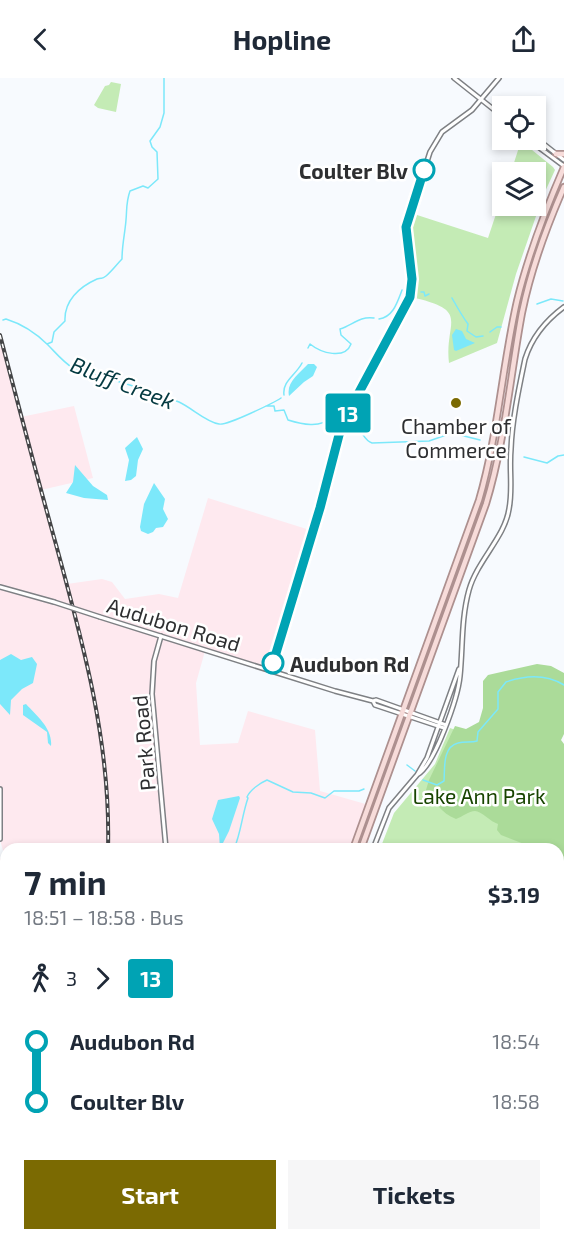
<!DOCTYPE html>
<meta charset="utf-8">
<style>
:root{--surface:#fff;--page:#f6f6f7;--text:#1f2937;--muted:#747a83;--accent:#7b6a02}
body{margin:0;font-family:"Exo 2",sans-serif;background:var(--page);color:var(--text);height:100vh;display:flex;flex-direction:column;font-size:22px;white-space:nowrap}
*{box-sizing:border-box;margin:0}
p{font-size:20px;color:var(--muted)}
.icon{flex:none;width:33px;height:33px;fill:none;stroke:currentColor;stroke-width:2;stroke-linecap:round;stroke-linejoin:round}
.map{position:relative;flex:1;overflow:hidden}
.drawer{position:absolute;left:0px;top:765px;width:564px;height:398px;display:flex;flex-direction:column;background:var(--surface);border-radius:18px 18px 0 0;box-shadow:0 3px 9px #0003}
.drawer>*{flex:none}
.badge{padding:0 12px;border-radius:4px;font-size:21px;line-height:39px}
.fabs{position:absolute;left:492px;top:18px;display:grid;gap:12px}
.fabs a{display:grid;place-items:center;width:54px;height:54px;border-radius:0px;background:var(--surface);box-shadow:0 3px 9px #0003;font-size:30px}
.map>.badge{position:absolute;translate:-50% -50%;box-shadow:0 0 0 3px #fff}
.legs{display:flex;align-items:center;gap:9px;height:66px;padding:0 24px;font-size:20px}
.legs p{margin-inline-start:auto}
.headline{display:flex;align-items:center;justify-content:space-between;height:102px;padding:0 24px}
h1{font-size:33px;font-weight:700;line-height:45px}
.cta{display:flex;gap:12px;margin-top:auto;padding:12px 24px}
.cta a{flex:1;height:69px;border-radius:0px;background:var(--accent);color:#fff;font-size:24px;font-weight:700;line-height:69px;text-align:center}
.cta a+a{background:var(--page);color:var(--text)}
ul{padding:0 24px;list-style:none}
li{display:flex;align-items:center;gap:21px;height:60px;font-size:22px}
li i{display:grid;place-items:center;width:9px;height:100%;margin:0 8px;background:currentColor}
li i::after{content:'';width:15px;height:15px;margin:-8px;border:4px solid;border-radius:50%;background:var(--surface)}
li p{margin-inline-start:auto}
li:first-child i{background:linear-gradient(#0000 50%,currentColor 0)}
li:last-child i{background:linear-gradient(currentColor 50%,#0000 0)}
header{display:flex;justify-content:space-between;align-items:center;height:78px;padding:0 24px;background:var(--surface);font-size:27px;font-weight:700}
.map>svg:first-child{display:block}
.industrial{fill:#fee9ef}
.green{fill:#c4ebb5}
.forest{fill:#abdb99}
.water{fill:#7ce8fa}
.lines{fill:none;stroke-linecap:round;stroke-linejoin:round}
.stream{stroke:#7ce8fa;stroke-width:1.5}
.tertiary-casing{stroke:#7e8084;stroke-width:6}
.secondary-casing{stroke:#7e8084;stroke-width:7}
.primary-casing{stroke:#ad908f;stroke-width:8}
.tertiary{stroke:#fff;stroke-width:3}
.secondary{stroke:#fff;stroke-width:4}
.primary{stroke:#f7dcda;stroke-width:4.5}
.rail-casing{stroke:#444547;stroke-width:4}
.rail{stroke:#fff;stroke-width:1.5;stroke-dasharray:4.5;stroke-linecap:butt}
.tertiary-bridge-casing{stroke:#7e8084;stroke-width:6;stroke-linecap:butt}
.tertiary-bridge{stroke:#fff;stroke-width:3}
.line-1-casing{stroke:#fff;stroke-width:14}
.line-1{stroke:#00a3b4;stroke-width:9}
.stop-1-dot{fill:#fff;stroke:#00a3b4;stroke-width:3}
.poi-dot{fill:#7b6a02;stroke:#fff;stroke-width:2}
.labels{text-anchor:middle;dominant-baseline:central;stroke-width:5;stroke-linejoin:round;paint-order:stroke}
.stop-label{font-size:21px;font-weight:bold;fill:#2e2f31;stroke:#fff;text-anchor:end}
.poi-label{font-size:21px;fill:#2e2f31;stroke:#fff}
.street-label{font-size:21px;fill:#2e2f31;stroke:#fff}
.park-label{font-size:21px;fill:#184400;stroke:#fff}
.water-label{font-size:22px;font-style:italic;fill:#043a41;stroke:#fff}
</style>
<header><svg class="icon" aria-label="back" viewBox="0 0 24 24"><path d="M15 5l-7 7 7 7"/></svg>Hopline<svg class="icon" aria-label="share" viewBox="0 0 24 24"><path d="M12 15V3M7 8l5-5 5 5M5 13v7h14v-7"/></svg></header>
<div class="map">
<svg width="564" height="1162" viewBox="0 0 564 1162">
<rect width="100%" height="100%" fill="#f7fafe"/>
<path class="industrial" d="M 0,269 L 4,271 L 21,339 L 74,328 L 93,400 L 41,412 L 67,506 L 102,501 L 112,504 L 125,521 L 159,516 L 178,520 L 208,420 L 313,453 L 271,592 L 205,573 L 196,605 L 200,667 L 238,665 L 248,633 L 315,652 L 320,713 L 369,727 L 353,771 L 6,771 L 6,940 L 0,934 L 0,781 L 4,776 L 0,762 Z
M 6,961 L 6,1097 L 0,1083 L 0,972 Z
M 0,1151 L 6,1151 L 6,1156 L 87,1157 L 75,1162 L 0,1162 Z"/>
<path class="green" d="M 111,4 L 121,6 L 116,34 L 98,30 L 94,27 L 105,8 L 109,7 Z
M 521,63 L 553,89 L 555,92 L 543,118 L 516,196 L 497,265 L 449,285 C 444,244 471,233 415,220 C 420,191 406,164 414,136 L 488,160 L 502,118 L 502,128 L 536,128 L 536,94 L 511,94 Z
M 450,650 L 564,691 L 564,938 L 558,936 L 558,771 L 380,771 L 394,735 L 435,686 Z
M 558,1003 C 559,1007 562,1026 560,1031 L 564,1033 L 564,1162 L 528,1162 L 525,1157 L 558,1156 Z
M 0,1083 L 6,1097 L 6,1153 L 0,1151 Z"/>
<path class="forest" d="M 537,586 L 551,588 L 564,595 L 564,656 L 561,662 L 564,666 L 564,779 L 553,767 L 537,771 L 501,757 L 497,752 L 498,746 C 491,744 481,733 475,733 C 469,733 462,739 456,741 C 441,735 435,724 426,712 L 429,702 L 455,648 L 466,651 L 479,644 L 483,630 L 483,603 L 488,597 Z
M 6,845 L 6,932 L 0,923 L 0,848 Z
M 560,881 L 564,881 L 564,979 L 558,979 L 558,883 Z"/>
<path class="water" d="M 456,251 L 462,253 L 466,261 L 475,265 L 456,273 L 454,272 L 452,257 Z
M 308,286 L 314,286 L 317,289 L 313,298 L 304,304 L 289,318 C 286,304 299,296 308,286 Z
M 137,359 L 143,371 L 138,382 L 136,398 L 131,402 L 125,403 L 129,382 L 125,370 Z
M 75,387 L 93,408 L 107,417 L 108,422 L 84,420 L 66,415 L 73,404 Z
M 154,405 L 165,421 L 163,431 L 168,441 L 163,449 L 156,450 L 153,454 L 148,456 L 141,453 L 140,449 L 144,426 Z
M 11,576 L 21,582 L 32,579 L 37,586 L 33,605 L 22,611 L 11,622 L 10,637 L 0,626 L 0,582 Z
M 26,626 C 37,638 53,651 51,668 L 48,665 L 47,654 L 23,637 L 23,627 Z
M 239,718 L 240,720 L 229,753 L 220,771 L 219,756 L 212,741 L 218,722 Z"/>
<g class="lines">
<path class="stream" d="M 421,214 L 424,214 L 425,218 L 429,216
M 452,220 C 457,229 462,238 468,246 L 467,253 L 476,259 L 483,258
M 537,226 L 551,221 L 563,223
M 379,241 C 393,239 397,225 402,212
M 3,242 L 6,241 C 22,246 36,255 48,267 C 56,275 63,284 73,290 C 109,301 145,310 179,324 C 192,330 206,344 219,346 C 227,348 275,324 281,320
M 490,254 L 497,249 L 501,249
M 47,266 L 52,264 L 54,254 L 65,243 C 64,223 79,209 97,201 C 103,199 101,202 106,198 C 112,193 117,186 122,181 C 122,167 125,155 126,142 C 127,131 126,124 130,113 L 143,108 L 148,110 L 158,101 L 157,74 L 152,69 L 150,63 L 160,49 L 164,35 L 164,0
M 308,270 L 310,266 C 321,275 345,282 351,266 L 341,257 L 340,251 C 353,247 359,238 374,240
M 284,317 C 282,303 296,297 302,285
M 266,328 L 274,328 L 275,333 L 284,332 L 288,342 C 301,346 321,351 331,339 L 341,341
M 350,347 L 353,348
M 355,349 C 363,352 363,362 372,365 L 429,363 L 452,355 L 480,362
M 524,379 L 547,385 L 558,378 L 564,377
M 407,687 L 415,693
M 423,702 L 437,707 L 444,703 C 445,691 442,669 458,665 C 465,663 471,665 477,663 L 478,654 L 498,631 L 498,614 L 506,604 C 526,597 546,596 564,607
M 234,771 C 241,755 242,737 248,720 L 247,719 C 250,712 260,705 267,702 L 293,714 L 311,715 L 325,720 L 334,713 L 359,713 L 364,711
M 0,831 L 6,825
M 558,1095 L 564,1100"/>
<defs>
<path id="tertiary" d="M 454,0 L 502,38
M 536,60 L 564,82
M 529,62 L 564,88
M 0,509 L 54,524
M 100,539 L 335,613 L 373,623 L 376,622 L 446,647
M 161,558 L 154,583 L 152,616 L 166,771
M 271,592 L 320,430 L 330,386 L 342,348 L 410,219 L 412,201 L 406,149 L 430,74 L 442,54 L 472,32 L 499,0
M 373,623 L 375,627 L 444,650
M 417,697 C 435,687 458,619 460,598 C 463,569 461,541 469,512 C 477,483 505,459 509,431 C 513,411 509,391 511,371 C 512,342 519,310 525,281 C 532,259 545,243 564,229
M 0,711 L 0,761
M 373,771 L 389,730 L 417,697 L 427,680 L 459,591
M 0,970 L 6,961
M 0,1083 L 6,1097
M 2,1162 L 6,1151
M 223,1162 L 228,1156
M 231,1162 L 235,1156"/>
<path id="secondary" d="M 0,934 L 6,941
M 0,943 L 6,949
M 468,1156 L 485,1162"/>
<path id="primary" d="M 556,76 L 564,76
M 353,771 L 479,422 C 498,357 502,289 517,223 C 528,177 545,133 564,89
M 361,771 L 486,426 C 505,364 510,299 522,235 C 531,191 546,150 564,109
M 101,1162 L 108,1156
M 114,1162 L 120,1156"/>
</defs>
<use href="#tertiary" class="tertiary-casing"/>
<use href="#secondary" class="secondary-casing"/>
<use href="#primary" class="primary-casing"/>
<use href="#tertiary" class="tertiary"/>
<use href="#secondary" class="secondary"/>
<use href="#primary" class="primary"/>
<defs>
<path id="rail" d="M 0,257 C 18,326 36,395 55,463 C 83,565 111,665 108,771
M 68,1162 L 69,1156"/>
</defs>
<use href="#rail" class="rail-casing"/>
<use href="#rail" class="rail"/>
<defs>
<path id="tertiary-bridge" d="M 54,524 L 100,539"/>
</defs>
<use href="#tertiary-bridge" class="tertiary-bridge-casing"/>
<use href="#tertiary-bridge" class="tertiary-bridge"/>
</g>
<g class="lines">
<defs>
<path id="line-1" d="M 273,585 L 320,430 L 339,357 L 350,331 L 410,219 L 412,201 L 406,149 L 424,92"/>
</defs>
<use href="#line-1" class="line-1-casing"/>
<use href="#line-1" class="line-1"/>
</g>
<g class="stop-1-dot">
<circle cx="424" cy="92" r="10"/>
<circle cx="273" cy="585" r="10"/>
</g>
<circle class="poi-dot" cx="456" cy="325" r="6"/>
<g class="labels">
<g class="stop-label">
<text x="408" y="92">Coulter Blv</text>
<text x="290" y="585" text-anchor="start">Audubon Rd</text>
</g>
<g class="poi-label">
<text x="456" y="347">Chamber of<tspan x="456" dy="24">Commerce</tspan></text>
</g>
<g class="street-label">
<text transform="translate(174 546) rotate(17)">Audubon Road</text>
<text transform="translate(143 665) rotate(-95)">Park Road</text>
</g>
<g class="park-label">
<text x="479" y="717">Lake Ann Park</text>
</g>
<g class="water-label">
<text transform="translate(123 304) rotate(21)">Bluff Creek</text>
</g>
</g>
</svg>
<div class="fabs">
<a><svg class="icon" aria-label="locate" viewBox="0 0 24 24"><circle cx="12" cy="12" r="6"/><path d="M12 2v4M12 18v4M2 12h4M18 12h4"/></svg></a>
<a><svg class="icon" aria-label="layers" viewBox="0 0 24 24"><path d="M12 4l9 5-9 5-9-5zM3 14l9 5 9-5"/></svg></a>
</div>
<b class="badge" style="left:348px;top:335px;background:#00a3b4;color:#fff">13</b>
<section class="drawer">
<div class="headline"><div><h1>7 min</h1><p>18:51 – 18:58 · Bus</p></div><b>$3.19</b></div>
<div class="legs"><svg class="icon" aria-label="walk" viewBox="0 0 24 24"><circle cx="13" cy="4" r="2"/><path d="M13 8l-2 6 4 7M11 14l-3 7M7 12l3-4h3l4 4"/></svg>3<svg class="icon" aria-label="forward" viewBox="0 0 24 24"><path d="M9 5l7 7-7 7"/></svg><b class="badge" style="background:#00a3b4;color:#fff">13</b></div>
<ul>
<li><i style="color:#00a3b4"></i><b>Audubon Rd</b><p>18:54</p></li>
<li><i style="color:#00a3b4"></i><b>Coulter Blv</b><p>18:58</p></li>
</ul>
<div class="cta"><a>Start</a><a>Tickets</a></div>
</section>
</div>
